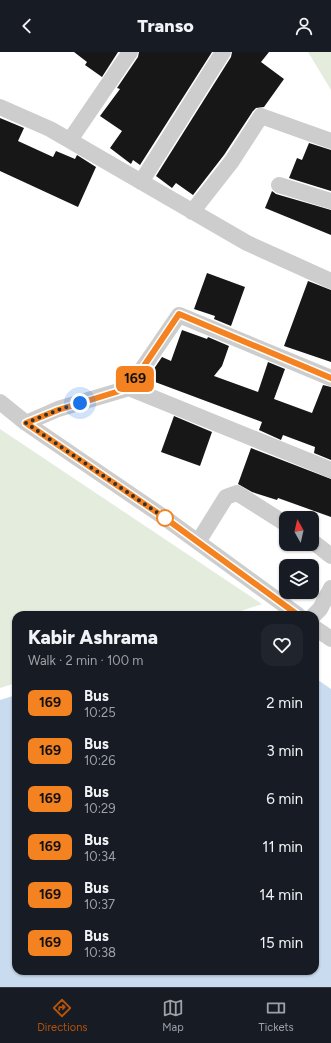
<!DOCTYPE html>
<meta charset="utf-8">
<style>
:root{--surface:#171b24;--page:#20242c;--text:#f1f3f6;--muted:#9ea1a6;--line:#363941;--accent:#b45309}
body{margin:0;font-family:Figtree,sans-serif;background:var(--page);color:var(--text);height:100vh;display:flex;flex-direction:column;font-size:15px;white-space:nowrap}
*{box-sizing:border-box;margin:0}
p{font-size:13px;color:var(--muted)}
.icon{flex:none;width:22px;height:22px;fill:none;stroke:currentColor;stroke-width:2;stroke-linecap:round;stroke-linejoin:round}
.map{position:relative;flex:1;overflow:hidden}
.side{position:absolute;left:12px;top:559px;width:307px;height:364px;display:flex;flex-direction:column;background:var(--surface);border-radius:12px;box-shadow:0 1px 3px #0004}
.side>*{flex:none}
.badge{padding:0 8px;border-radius:6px;font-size:14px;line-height:26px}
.needle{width:26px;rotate:352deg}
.controls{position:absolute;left:279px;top:459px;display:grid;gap:8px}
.controls a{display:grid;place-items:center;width:40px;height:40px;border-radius:8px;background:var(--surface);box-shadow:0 1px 3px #0004;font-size:20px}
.you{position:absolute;width:20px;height:20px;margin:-10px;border:3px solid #fff;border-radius:50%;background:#1a73e8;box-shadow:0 0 0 6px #1a73e833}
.map>.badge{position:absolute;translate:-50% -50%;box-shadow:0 0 0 2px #fff}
.round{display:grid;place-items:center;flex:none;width:42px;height:42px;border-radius:12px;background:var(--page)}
.overview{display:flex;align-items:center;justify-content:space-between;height:68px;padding:0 16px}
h1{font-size:19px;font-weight:800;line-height:30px}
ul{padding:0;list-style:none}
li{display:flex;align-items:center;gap:12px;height:48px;padding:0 16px}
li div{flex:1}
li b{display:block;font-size:15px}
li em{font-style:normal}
li .badge{min-width:44px;font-weight:700;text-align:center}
header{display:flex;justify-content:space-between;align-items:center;height:52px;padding:0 16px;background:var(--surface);font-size:18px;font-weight:800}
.tab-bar{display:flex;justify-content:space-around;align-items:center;height:56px;border-top:1px solid var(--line);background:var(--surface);font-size:11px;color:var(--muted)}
.tab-bar a{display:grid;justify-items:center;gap:2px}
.tab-bar .on{color:var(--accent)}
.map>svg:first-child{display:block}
.green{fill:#e4eddd}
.water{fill:#c9dbee}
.building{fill:#171717}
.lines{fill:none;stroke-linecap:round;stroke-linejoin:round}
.minor{stroke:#cdcdcd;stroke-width:16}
.line-casing{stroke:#fff;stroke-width:9}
.line{stroke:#f58220;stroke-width:6}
.walk{stroke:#303030;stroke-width:4;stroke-dasharray:0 7.2}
.stop-dot{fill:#fff;stroke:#f58220;stroke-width:2}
</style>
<header><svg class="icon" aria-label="back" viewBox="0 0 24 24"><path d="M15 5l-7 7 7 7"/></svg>Transo<svg class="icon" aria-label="person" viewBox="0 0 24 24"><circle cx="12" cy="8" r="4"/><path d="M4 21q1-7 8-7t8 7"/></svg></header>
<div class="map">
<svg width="331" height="935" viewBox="0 0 331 935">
<rect width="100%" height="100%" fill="#fff"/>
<path class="green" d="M 308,0 L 331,0 L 331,38 Z
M 0,377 L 262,552 L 229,563 L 16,563 L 16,631 L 0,636 Z"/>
<path class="water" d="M 315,626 L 331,637 L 331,935 L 0,935 L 0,648 L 16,643 L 16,919 L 315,919 Z"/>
<path class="building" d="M 74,0 L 118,0 L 102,25 L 85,13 L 87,10 Z
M 139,0 L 212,0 L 140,113 L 133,108 L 131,112 L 110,96 L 122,79 L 100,64 L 120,37 L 117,36 L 138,5 Z
M 232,0 L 269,0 L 261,10 L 284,27 L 264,55 L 256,56 L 253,59 L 224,103 L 193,143 L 176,131 L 172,136 L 156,124 L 231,5 Z
M 0,66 L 24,76 L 18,89 L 53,105 L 56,99 L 75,107 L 77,103 L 96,115 L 78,155 L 0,119 Z
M 309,91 L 331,98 L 331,139 L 289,126 L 297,106 L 302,108 Z
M 272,139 L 276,142 L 331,158 L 331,183 L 265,156 Z
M 207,221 L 245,235 L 231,274 L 214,267 L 215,264 L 194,257 Z
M 308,229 L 331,238 L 331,310 L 284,294 Z
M 182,278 L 207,287 L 208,285 L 229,294 L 222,314 L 214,324 L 258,340 L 268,310 L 285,317 L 274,347 L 312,361 L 323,333 L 331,335 L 331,408 L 314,401 L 315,395 L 283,383 L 281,388 L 259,378 L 262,370 L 147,327 L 162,305 L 171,309 Z
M 174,364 L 212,380 L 200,414 L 161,400 Z
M 251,396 L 331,427 L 331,465 L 278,446 L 277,448 L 252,440 L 238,432 Z"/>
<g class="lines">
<path class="minor" d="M 0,55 L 50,77 L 247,191 L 331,229
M 70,88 L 130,0
M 141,130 L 223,0
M 279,133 L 331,149
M 192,160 L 232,109 L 261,64 L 331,89
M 129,336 L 331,418
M 0,350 L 26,371 L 165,466 L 298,563
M 26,371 L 58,357 L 129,336 L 179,263 L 331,326
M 312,489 L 331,504
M 198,490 L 226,445 L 237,441 L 286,472
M 314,563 L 320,557 L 331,536
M 315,576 L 331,587"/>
</g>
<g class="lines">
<defs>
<path id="line" d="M 298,563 L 165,466 L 26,371 L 58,358 L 129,336 L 179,262 L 331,326"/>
</defs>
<use href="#line" class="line-casing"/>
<use href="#line" class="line"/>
<path class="walk" d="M 80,351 L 58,358 L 26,371 L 165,466"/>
</g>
<circle class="stop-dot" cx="165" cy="466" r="8"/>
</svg>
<div class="controls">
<a><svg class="needle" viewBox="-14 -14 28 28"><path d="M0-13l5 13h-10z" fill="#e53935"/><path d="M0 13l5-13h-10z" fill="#9ea1a6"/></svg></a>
<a><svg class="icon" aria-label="layers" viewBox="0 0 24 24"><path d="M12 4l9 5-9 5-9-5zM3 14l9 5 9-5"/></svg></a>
</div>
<div class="you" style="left:80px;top:351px"></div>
<b class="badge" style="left:135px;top:327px;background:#f58220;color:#111">169</b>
<section class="side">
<div class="overview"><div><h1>Kabir Ashrama</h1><p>Walk · 2 min · 100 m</p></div><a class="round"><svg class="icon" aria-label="heart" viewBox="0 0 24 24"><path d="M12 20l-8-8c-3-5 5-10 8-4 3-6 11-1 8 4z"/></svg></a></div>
<ul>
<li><span class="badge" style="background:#f58220;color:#111">169</span><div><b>Bus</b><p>10:25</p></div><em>2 min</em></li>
<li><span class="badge" style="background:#f58220;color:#111">169</span><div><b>Bus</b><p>10:26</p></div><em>3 min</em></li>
<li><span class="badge" style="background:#f58220;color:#111">169</span><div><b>Bus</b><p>10:29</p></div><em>6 min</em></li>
<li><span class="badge" style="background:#f58220;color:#111">169</span><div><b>Bus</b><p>10:34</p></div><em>11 min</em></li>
<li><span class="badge" style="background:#f58220;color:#111">169</span><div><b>Bus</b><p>10:37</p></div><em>14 min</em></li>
<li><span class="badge" style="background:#f58220;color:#111">169</span><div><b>Bus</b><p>10:38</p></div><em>15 min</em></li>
</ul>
</section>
</div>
<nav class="tab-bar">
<a class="on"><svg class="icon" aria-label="directions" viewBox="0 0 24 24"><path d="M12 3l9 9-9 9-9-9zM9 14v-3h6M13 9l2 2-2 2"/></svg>Directions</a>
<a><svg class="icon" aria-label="map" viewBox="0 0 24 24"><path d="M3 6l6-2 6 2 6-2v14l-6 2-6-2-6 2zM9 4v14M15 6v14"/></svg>Map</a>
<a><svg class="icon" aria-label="tickets" viewBox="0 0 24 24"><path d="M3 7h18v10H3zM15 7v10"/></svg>Tickets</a>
</nav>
